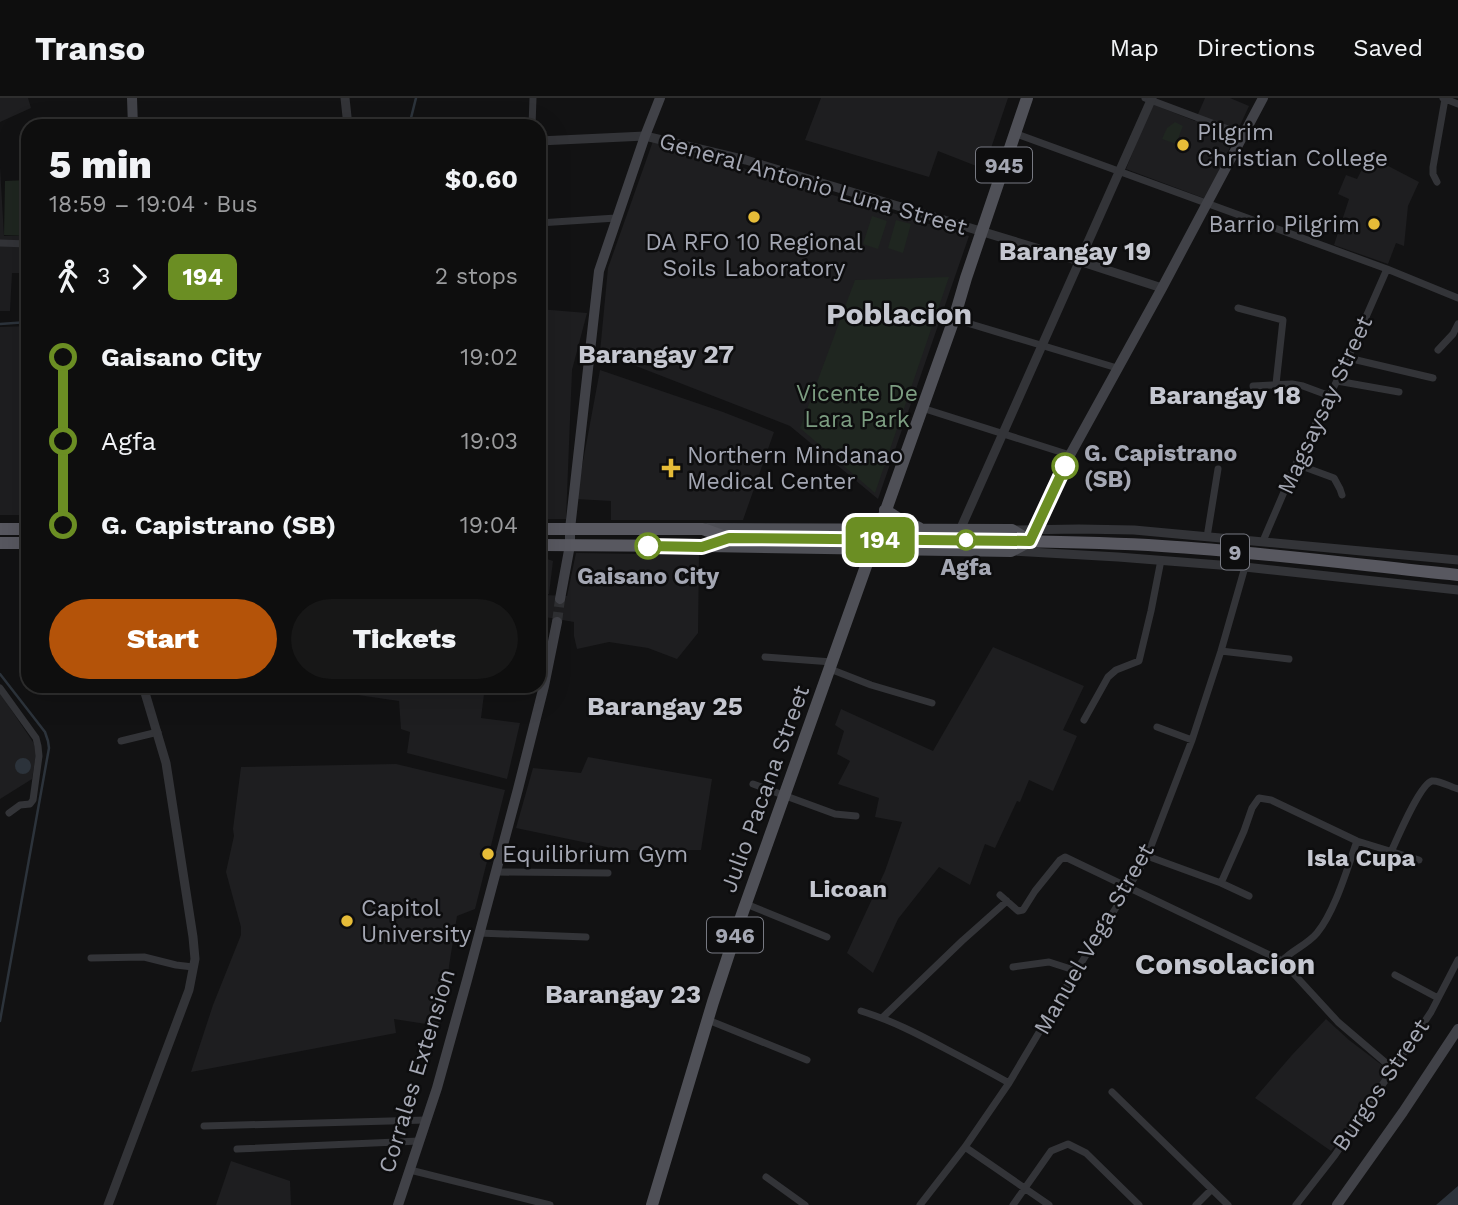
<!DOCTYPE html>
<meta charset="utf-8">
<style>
:root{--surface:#0e0e0e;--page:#171717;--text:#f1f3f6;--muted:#9b9c9e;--line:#2e2e2e;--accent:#b45309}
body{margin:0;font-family:"Work Sans",sans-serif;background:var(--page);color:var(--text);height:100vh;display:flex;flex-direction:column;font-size:26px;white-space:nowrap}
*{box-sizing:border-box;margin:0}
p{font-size:23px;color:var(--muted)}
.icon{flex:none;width:38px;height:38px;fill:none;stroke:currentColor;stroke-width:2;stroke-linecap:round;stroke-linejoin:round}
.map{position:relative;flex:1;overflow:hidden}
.details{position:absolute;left:21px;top:21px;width:525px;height:574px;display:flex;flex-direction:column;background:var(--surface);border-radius:21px;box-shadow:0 7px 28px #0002,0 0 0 2px var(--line)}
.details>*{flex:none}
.badge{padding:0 14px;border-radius:10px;font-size:24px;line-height:46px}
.map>.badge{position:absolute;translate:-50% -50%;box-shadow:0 0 0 4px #fff}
.legs{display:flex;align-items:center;gap:10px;height:77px;padding:0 28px;font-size:23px}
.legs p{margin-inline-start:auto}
.head{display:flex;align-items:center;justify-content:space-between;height:119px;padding:0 28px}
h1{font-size:38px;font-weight:800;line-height:52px}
.cta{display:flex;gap:14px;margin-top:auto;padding:14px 28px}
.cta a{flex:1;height:80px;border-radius:42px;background:var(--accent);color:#fff;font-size:28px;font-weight:800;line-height:80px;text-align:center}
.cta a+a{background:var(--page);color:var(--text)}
ul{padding:0 28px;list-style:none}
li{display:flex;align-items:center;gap:24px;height:84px;font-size:26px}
li i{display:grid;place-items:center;width:10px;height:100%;margin:0 9px;background:currentColor}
li i::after{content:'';width:18px;height:18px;margin:-9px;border:5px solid;border-radius:50%;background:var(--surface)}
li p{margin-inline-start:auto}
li:first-child i{background:linear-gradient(#0000 50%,currentColor 0)}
li:last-child i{background:linear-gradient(currentColor 50%,#0000 0)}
header{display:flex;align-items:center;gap:42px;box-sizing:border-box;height:98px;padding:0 35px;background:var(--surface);border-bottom:2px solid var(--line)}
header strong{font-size:33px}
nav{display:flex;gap:38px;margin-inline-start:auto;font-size:24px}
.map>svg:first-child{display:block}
.built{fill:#1e1e20}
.green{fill:#1f2620}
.water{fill:#2c333b}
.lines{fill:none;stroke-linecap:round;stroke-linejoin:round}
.stream{stroke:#2c333b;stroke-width:2.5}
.secondary-tunnel{stroke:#2f3033;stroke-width:10;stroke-dasharray:10 5;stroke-linecap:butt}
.minor{stroke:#333438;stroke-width:7}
.tertiary{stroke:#333438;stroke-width:9}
.secondary{stroke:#414248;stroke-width:10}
.primary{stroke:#4f5057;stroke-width:12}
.trunk{stroke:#585860;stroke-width:12}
.trunk-bridge{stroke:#585860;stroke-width:12}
.line-1-casing{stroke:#fff;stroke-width:16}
.line-1{stroke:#6b8e23;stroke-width:10}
.poi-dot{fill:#e6bc38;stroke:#0d0d0e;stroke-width:2.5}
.stop-1-dot{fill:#fff;stroke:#6b8e23;stroke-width:3.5}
.labels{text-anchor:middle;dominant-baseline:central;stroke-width:5;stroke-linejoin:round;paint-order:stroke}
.shield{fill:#0d0d0e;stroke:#777982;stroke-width:2}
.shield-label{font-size:21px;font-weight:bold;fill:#a4a7b3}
.poi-label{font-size:23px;fill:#a4a7b3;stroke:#0d0d0e;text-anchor:start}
.street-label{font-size:23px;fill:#a4a7b3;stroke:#0d0d0e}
.park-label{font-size:23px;fill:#7c9d81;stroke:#0d0d0e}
.stop-label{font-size:23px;font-weight:bold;fill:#a4a7b3;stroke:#0d0d0e}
.neighbourhood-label{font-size:24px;font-weight:bold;fill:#c5c7d0;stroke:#0d0d0e}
.quarter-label{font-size:26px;font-weight:bold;fill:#c5c7d0;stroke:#0d0d0e}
.district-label{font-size:30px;font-weight:bold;fill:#c5c7d0;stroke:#0d0d0e}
</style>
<header>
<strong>Transo</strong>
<nav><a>Map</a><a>Directions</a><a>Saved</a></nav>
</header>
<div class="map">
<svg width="1458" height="1107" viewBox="0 0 1458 1107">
<rect width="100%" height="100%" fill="#121213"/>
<path class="built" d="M 0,0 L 28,0 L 31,10 L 0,24 Z
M 821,0 L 1008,0 L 984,71 L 938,53 L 929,79 L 805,42 Z
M 1205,0 L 1230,0 L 1249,8 L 1206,101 L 1126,71 L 1152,6 L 1195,23 Z
M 653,43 L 969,138 L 878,401 L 790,328 L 600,254 L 608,170 Z
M 1369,58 L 1419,84 L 1408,108 L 1404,148 L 1396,145 L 1388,166 L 1334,147 L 1349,101 L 1338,96 L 1346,77 L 1357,81 Z
M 0,69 L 4,138 L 28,138 L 28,175 L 12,175 L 10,213 L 0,213 Z
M 539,211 L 587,215 L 572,272 L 566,421 L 539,421 Z
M 28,228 L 28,417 L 0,417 L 0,229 Z
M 600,272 L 723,314 L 774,334 L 743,422 L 611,422 L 611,403 L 576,401 Z
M 539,454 L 547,454 L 547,461 L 553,463 L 549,496 L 545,497 L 567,498 L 576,455 L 699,457 L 698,535 L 677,561 L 648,550 L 609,544 L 577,551 L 574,538 L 574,524 L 545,519 L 539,540 Z
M 993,549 L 1084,588 L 1063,632 L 1077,638 L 1053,693 L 1029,682 L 1020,704 L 1017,703 L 995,750 L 985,746 L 970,787 L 939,769 L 898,821 L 873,875 L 847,855 L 885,773 L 902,724 L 875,719 L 879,700 L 838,686 L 850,663 L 837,656 L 844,633 L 835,627 L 841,611 L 933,653 Z
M 297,588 L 485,588 L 481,620 L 520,625 L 507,681 L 407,655 L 410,634 L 401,631 L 399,603 Z
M 0,595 L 37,650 L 32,681 L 0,701 Z
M 588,659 L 712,681 L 701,752 L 621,752 L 516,730 L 533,670 L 581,675 Z
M 396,666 L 505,692 L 475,811 L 457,818 L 449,868 L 447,901 L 439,928 L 394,921 L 396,935 L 191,974 L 213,907 L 241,837 L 241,829 L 226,774 L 234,738 L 233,731 L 241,669 Z
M 1326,921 L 1349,942 L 1391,974 L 1331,1053 L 1255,1000 L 1292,957 Z
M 231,1063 L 290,1083 L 291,1107 L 216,1107 Z"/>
<path class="green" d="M 1175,24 L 1183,28 L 1176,46 L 1162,41 L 1167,30 Z
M 28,82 L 28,138 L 4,137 L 5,83 Z
M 872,118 L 887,123 L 878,151 L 863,146 Z
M 896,122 L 911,126 L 903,155 L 888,150 Z
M 949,179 L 875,395 L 800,330 L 855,182 Z"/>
<path class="water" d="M15 668a8 8 0 1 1 16 0a8 8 0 1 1-16 0Z
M 1458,1088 L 1458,1107 L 1436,1107 Z"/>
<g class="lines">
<path class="stream" d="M 409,28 L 416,0
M 0,226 L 28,224
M 0,576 L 45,634 L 48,643 L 49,650 L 0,923"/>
<path class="secondary-tunnel" d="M 557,524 L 560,501"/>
<path class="minor" d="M 1145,0 L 1244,37
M 1443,0 L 1458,6
M 532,28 L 533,0
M 1014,35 L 1387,171 L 1458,200
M 1437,84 L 1433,76 L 1433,69 L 1445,1
M 539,125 L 616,120
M 0,145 L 28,146
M 1238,210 L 1283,222 L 1276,286
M 954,221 L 1117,270
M 1438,252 L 1453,236 L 1458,226
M 1348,260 L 1433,280
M 1337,283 L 1399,294
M 1253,288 L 1292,286 L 1303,288 L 1330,298
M 922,310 L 1070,357
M 1296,366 L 1334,380 L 1340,391 L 1342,397
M 1207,439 L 1218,371
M 1263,443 L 1296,366 L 1348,260 L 1387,171
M 1221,553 L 1289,561
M 765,559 L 832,564
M 830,571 L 871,587 L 932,605
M 0,590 L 36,640 L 38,648 L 39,658 L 33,702 L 30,706 L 20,707 L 9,715
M 1084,622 L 1108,579 L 1116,572 L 1139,563 L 1151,513 L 1161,462
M 1157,629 L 1192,642
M 121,643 L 158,634
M 753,686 L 835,716 L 856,718
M 1391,754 C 1397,741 1420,686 1432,683 C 1439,682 1451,689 1458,691
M 1147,758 L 1221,785 L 1249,798
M 496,774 L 608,775
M 1221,785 L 1244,733 L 1252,710 L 1259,700 L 1271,702 L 1357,743 L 1419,762
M 1000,797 L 1018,813 L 1023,812 L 1035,793 L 1060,762 L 1065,759 L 1282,863 L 1338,924 L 1393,971
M 746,806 L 827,839
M 479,835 L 586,839
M 91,860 L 144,859 L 176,867 L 193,869
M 1282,863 C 1292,852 1307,847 1317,835 C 1335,813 1347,771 1357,743
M 1013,869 L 1049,864 L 1077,873
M 1395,877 L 1438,900
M 861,913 C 891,922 918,936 946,951 C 967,962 988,973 1009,985
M 883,919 L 962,843 L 1007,803
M 708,922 L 807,962
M 1112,994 L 1228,1107
M 204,1028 L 426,1022
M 965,1049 L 1049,1107
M 237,1051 L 419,1043
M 410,1072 L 550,1107
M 766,1079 L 805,1107
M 920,1107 L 965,1049 L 1009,985 L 1066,889 L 1129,789 L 1148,756 L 1192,642 L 1221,553 L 1245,469
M 1013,1107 L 1051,1053 L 1068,1046 L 1086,1055 L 1139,1107
M 1196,1107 L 1211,1092
M 1296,1107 L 1335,1057 L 1393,971 L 1431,914 L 1458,862"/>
<path class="tertiary" d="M 345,0 L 348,28
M 539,43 L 645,38 L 746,62 L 1079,163 L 1162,190
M 960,432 L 1152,0
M 1013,432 L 1079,431 L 1134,432 L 1458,462
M 1013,453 L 1118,459 L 1245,469 L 1458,492
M 108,1107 L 189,892 L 195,861 L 193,839 L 166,665 L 143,588"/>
<path class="secondary" d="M 132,0 L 133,28
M 1030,443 L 1070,357 L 1162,190 L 1263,0
M 560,501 L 570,447 L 570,431 L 599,173 L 645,38 L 660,0
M 398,1107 L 437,990 L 467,882 L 518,691 L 544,588 L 557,524
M 1337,1107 L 1403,1014 L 1458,931"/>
<path class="primary" d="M 885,412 L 899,421 L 919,430
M 707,431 L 1012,432 L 1030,443
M 706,448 L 1011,453 L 1030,443
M 652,1107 L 713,904 L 740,822 L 954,221 L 966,180 L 1027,0"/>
<path class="trunk" d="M 0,431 L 28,431
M 539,431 L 703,431 L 728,440
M 929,442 C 1006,443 1084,443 1162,448 C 1261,454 1359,467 1458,477
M 0,445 L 28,445
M 539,447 L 702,448 L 729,440 L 810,441"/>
<path class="trunk-bridge" d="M 810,441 L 929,442"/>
</g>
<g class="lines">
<defs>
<path id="line-1" d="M 648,448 L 702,449 L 729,440 L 1030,443 L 1065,368"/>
</defs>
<use href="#line-1" class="line-1-casing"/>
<use href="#line-1" class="line-1"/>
</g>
<g class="poi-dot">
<circle cx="1183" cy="47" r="7"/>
<circle cx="754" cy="119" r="7"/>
<circle cx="1374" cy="126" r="7"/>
<path d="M667.5 359.5h7v7h7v7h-7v7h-7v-7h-7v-7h7z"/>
<circle cx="488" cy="756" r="7"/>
<circle cx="347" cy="823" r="7"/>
</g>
<g class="stop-1-dot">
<circle cx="1065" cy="368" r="12"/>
<circle cx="966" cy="442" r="9"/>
<circle cx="648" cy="448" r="12"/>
</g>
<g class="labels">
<g class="shield">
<rect x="976" y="49.5" width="56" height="35" rx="5"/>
<rect x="1221" y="436.5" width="28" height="35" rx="5"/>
<rect x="707" y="819.5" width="56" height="35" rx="5"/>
</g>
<g class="shield-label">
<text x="1004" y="67">945</text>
<text x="1235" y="454">9</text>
<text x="735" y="837">946</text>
</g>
<g class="poi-label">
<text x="1197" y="34">Pilgrim<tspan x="1197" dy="26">Christian College</tspan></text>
<text x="1360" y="126" text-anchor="end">Barrio Pilgrim</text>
<text x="754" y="144" text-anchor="middle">DA RFO 10 Regional<tspan x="754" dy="26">Soils Laboratory</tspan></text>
<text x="687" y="357">Northern Mindanao<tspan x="687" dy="26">Medical Center</tspan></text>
<text x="502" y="756">Equilibrium Gym</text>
<text x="361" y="810">Capitol<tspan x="361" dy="26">University</tspan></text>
</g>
<g class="street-label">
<text transform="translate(813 86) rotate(16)">General Antonio Luna Street</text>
<text transform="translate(1325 307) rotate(-65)">Magsaysay Street</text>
<text transform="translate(765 691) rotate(-70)">Julio Pacana Street</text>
<text transform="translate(1094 841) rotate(-60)">Manuel Vega Street</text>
<text transform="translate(417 973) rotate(-73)">Corrales Extension</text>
<text transform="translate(1381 987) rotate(-56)">Burgos Street</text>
</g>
<g class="park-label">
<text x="857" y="295">Vicente De<tspan x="857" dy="26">Lara Park</tspan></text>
</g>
<g class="stop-label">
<text x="1084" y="355" text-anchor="start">G. Capistrano<tspan x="1084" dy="26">(SB)</tspan></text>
<text x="966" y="469">Agfa</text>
<text x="648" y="478">Gaisano City</text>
</g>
<g class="neighbourhood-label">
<text x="1361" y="760">Isla Cupa</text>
<text x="848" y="791">Licoan</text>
</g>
<g class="quarter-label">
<text x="1075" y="153">Barangay 19</text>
<text x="656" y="256">Barangay 27</text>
<text x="1225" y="297">Barangay 18</text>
<text x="665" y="608">Barangay 25</text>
<text x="623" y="896">Barangay 23</text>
</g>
<g class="district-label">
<text x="899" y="215">Poblacion</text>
<text x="1225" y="865">Consolacion</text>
</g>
</g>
</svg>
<b class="badge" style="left:880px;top:442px;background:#6b8e23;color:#fff">194</b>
<section class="details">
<div class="head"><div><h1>5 min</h1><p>18:59 – 19:04 · Bus</p></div><b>$0.60</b></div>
<div class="legs"><svg class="icon" aria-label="walk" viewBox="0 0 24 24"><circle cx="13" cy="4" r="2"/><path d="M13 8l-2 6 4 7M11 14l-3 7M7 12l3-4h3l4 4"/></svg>3<svg class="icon" aria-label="forward" viewBox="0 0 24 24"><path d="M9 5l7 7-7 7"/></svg><b class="badge" style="background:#6b8e23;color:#fff">194</b><p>2 stops</p></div>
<ul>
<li><i style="color:#6b8e23"></i><b>Gaisano City</b><p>19:02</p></li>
<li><i style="color:#6b8e23"></i><span>Agfa</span><p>19:03</p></li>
<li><i style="color:#6b8e23"></i><b>G. Capistrano (SB)</b><p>19:04</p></li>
</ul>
<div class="cta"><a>Start</a><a>Tickets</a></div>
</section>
</div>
